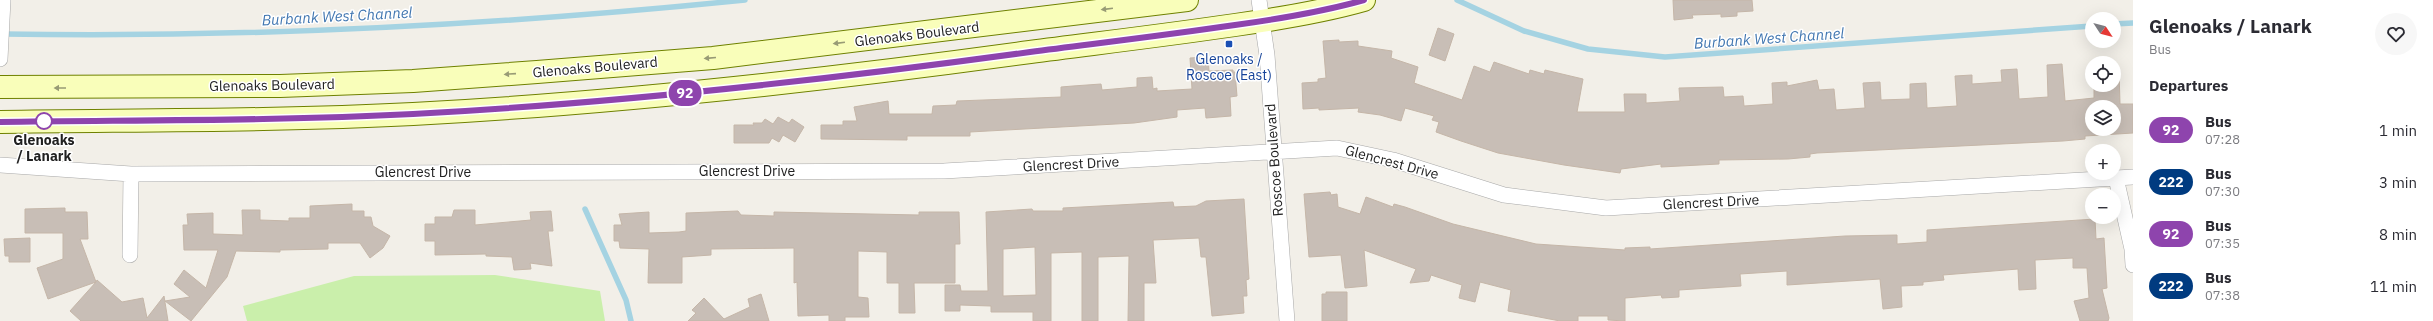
<!DOCTYPE html>
<meta charset="utf-8">
<style>
:root{--surface:#fff;--page:#f7f7f7;--text:#2b2b33;--muted:#7c7c81}
body{margin:0;font-family:"IBM Plex Sans",sans-serif;background:var(--page);color:var(--text);height:100vh;display:flex;flex-direction:column;font-size:15px;white-space:nowrap}
*{box-sizing:border-box;margin:0}
p{font-size:13px;color:var(--muted)}
.icon{flex:none;width:22px;height:22px;fill:none;stroke:currentColor;stroke-width:2;stroke-linecap:round;stroke-linejoin:round}
.map{position:relative;flex:1;overflow:hidden}
.panel{display:flex;flex-direction:column;background:var(--surface);width:300px}
.panel>*{flex:none}
.badge{padding:0 8px;border-radius:13px;font-size:14px;line-height:26px}
.needle{width:26px;rotate:126deg}
.tools{position:absolute;left:2085px;top:12px;display:grid;gap:8px}
.tools a{display:grid;place-items:center;width:36px;height:36px;border-radius:50%;background:var(--surface);box-shadow:0 4px 16px #0002;font-size:20px}
.map>.badge{position:absolute;translate:-50% -50%;box-shadow:0 0 0 2px #fff}
h2{padding:0 16px;font-size:15px;line-height:36px}
.round{display:grid;place-items:center;flex:none;width:42px;height:42px;border-radius:21px;background:var(--page)}
.headline{display:flex;align-items:center;justify-content:space-between;height:68px;padding:0 16px}
h1{font-size:19px;font-weight:700;line-height:30px}
ul{padding:0;list-style:none}
li{display:flex;align-items:center;gap:12px;height:52px;padding:0 16px}
li div{flex:1}
li b{display:block;font-size:15px}
li em{font-style:normal}
li .badge{min-width:44px;font-weight:700;text-align:center}
main{display:flex;flex:1;min-height:0}
.map>svg:first-child{display:block}
.grass{fill:#caefab}
.lines{fill:none;stroke-linecap:round;stroke-linejoin:round}
.stream{stroke:#a5d3e2;stroke-width:5.5}
.building{fill:#c8beb6;stroke:#c5b6a8;fill-rule:evenodd}
.street-casing{stroke:#a8a8a8;stroke-width:16}
.secondary-casing{stroke:#6f8100;stroke-width:24}
.street{stroke:#fff;stroke-width:15}
.secondary{stroke:#f9feba;stroke-width:22}
.oneway{fill:#989b75}
.line-casing{stroke:#fff;stroke-width:9}
.line{stroke:#8e44ad;stroke-width:6}
.transit-dot{fill:#1a4fb4;stroke:#fff;stroke-width:1.5}
.stop-dot{fill:#fff;stroke:#8e44ad;stroke-width:2}
.labels{text-anchor:middle;dominant-baseline:central;stroke-width:3;stroke-linejoin:round;paint-order:stroke}
.street-label{font-size:14px;fill:#212121;stroke:#fff}
.transit-label{font-size:14px;fill:#164399;stroke:#fff}
.stop-label{font-size:14px;font-weight:bold;fill:#212121;stroke:#fff}
.water-label{font-size:15px;font-style:italic;fill:#4277b1;stroke:#fff}
</style>
<main>
<div class="map">
<svg width="2133" height="321" viewBox="0 0 2133 321">
<rect width="100%" height="100%" fill="#f2efe8"/>
<path class="grass" d="M 495,275 L 600,291 L 605,321 L 247,321 L 243,306 L 354,276 Z"/>
<g class="lines">
<path class="stream" d="M 1457,0 L 1524,31 L 1588,49 L 1665,57 L 2092,26
M 2114,24 L 2133,23
M 3,34 C 250,38 499,25 745,0
M 585,209 L 626,300 L 631,321"/>
</g>
<path class="building" d="M 1673,0 L 1752,0 L 1753,11 L 1737,12 L 1737,16 L 1721,17 L 1721,14 L 1692,15 L 1693,18 L 1674,20 Z
M 1438,28 L 1454,34 L 1445,61 L 1429,55 Z
M 1339,40 L 1339,42 L 1358,41 L 1358,46 L 1392,51 L 1391,58 L 1418,67 L 1414,83 L 1462,100 L 1474,66 L 1490,72 L 1494,62 L 1529,74 L 1530,70 L 1544,74 L 1545,70 L 1583,79 L 1577,112 L 1625,112 L 1624,94 L 1646,94 L 1646,103 L 1680,101 L 1679,88 L 1723,87 L 1724,97 L 1743,96 L 1744,106 L 1773,104 L 1772,83 L 1787,82 L 1787,86 L 1817,80 L 1819,90 L 1834,89 L 1836,110 L 1865,108 L 1863,83 L 1880,82 L 1881,100 L 1910,99 L 1910,84 L 1926,83 L 1927,108 L 1957,106 L 1955,76 L 1972,75 L 1972,84 L 2002,82 L 2001,70 L 2017,69 L 2019,99 L 2048,97 L 2047,65 L 2062,64 L 2065,101 L 2094,98 L 2094,85 L 2114,85 L 2114,71 L 2119,71 L 2120,104 L 2133,104 L 2133,133 L 2085,136 L 2085,139 L 2063,141 L 1817,153 L 1810,154 L 1810,157 L 1788,159 L 1719,160 L 1719,164 L 1661,167 L 1661,164 L 1621,169 L 1620,173 L 1564,165 L 1498,153 L 1461,141 L 1436,132 L 1439,122 L 1432,120 L 1434,116 L 1405,108 L 1401,121 L 1380,115 L 1358,112 L 1359,108 L 1319,110 L 1319,108 L 1303,109 L 1302,83 L 1318,82 L 1318,79 L 1326,78 L 1323,41 ZM 2092,107 L 2114,107 L 2114,129 L 2092,129 Z
M 1208,57 L 1209,71 L 1233,70 L 1233,72 L 1235,72 L 1237,96 L 1230,97 L 1231,116 L 1206,118 L 1205,108 L 1177,110 L 1177,117 L 1134,123 L 970,132 L 970,136 L 907,136 L 907,140 L 821,139 L 821,125 L 843,125 L 843,121 L 857,121 L 854,107 L 888,101 L 889,114 L 932,114 L 933,106 L 956,105 L 957,101 L 1061,97 L 1061,87 L 1073,86 L 1101,84 L 1102,90 L 1137,87 L 1137,78 L 1152,77 L 1153,89 L 1157,88 L 1157,91 L 1192,89 L 1190,58 Z
M 778,117 L 789,123 L 792,119 L 804,127 L 795,142 L 783,135 L 779,142 L 772,138 L 769,143 L 734,143 L 734,125 L 754,125 L 753,123 L 762,123 L 765,119 L 773,124 Z
M 1330,192 L 1331,195 L 1337,194 L 1338,207 L 1360,214 L 1366,197 L 1393,207 L 1394,204 L 1405,207 L 1453,224 L 1536,244 L 1625,250 L 1625,248 L 1650,247 L 1650,249 L 1845,236 L 1897,235 L 1897,244 L 1927,242 L 1927,230 L 2095,219 L 2096,239 L 2104,238 L 2107,288 L 2102,289 L 2109,318 L 2108,321 L 2080,321 L 2074,301 L 2089,298 L 2087,268 L 2073,268 L 2073,258 L 2035,260 L 2036,289 L 2019,290 L 2018,269 L 1943,275 L 1944,280 L 1923,282 L 1923,285 L 1901,286 L 1902,307 L 1883,309 L 1880,279 L 1787,285 L 1787,271 L 1740,274 L 1741,286 L 1679,290 L 1679,297 L 1662,298 L 1661,295 L 1625,298 L 1625,321 L 1608,320 L 1608,316 L 1578,316 L 1578,321 L 1560,321 L 1508,311 L 1511,290 L 1480,282 L 1475,302 L 1459,298 L 1462,285 L 1431,275 L 1429,281 L 1410,283 L 1416,269 L 1364,250 L 1367,286 L 1345,288 L 1341,255 L 1309,257 L 1304,194 Z
M 1244,199 L 1249,279 L 1246,280 L 1247,296 L 1243,296 L 1244,313 L 1212,316 L 1206,257 L 1201,257 L 1199,238 L 1153,240 L 1156,283 L 1144,283 L 1144,321 L 1128,321 L 1129,256 L 1098,257 L 1098,321 L 1082,321 L 1082,252 L 1051,253 L 1051,321 L 1033,321 L 1033,312 L 991,312 L 991,306 L 960,305 L 960,311 L 945,311 L 945,285 L 960,285 L 961,291 L 988,291 L 986,212 L 1032,209 L 1033,211 L 1063,211 L 1063,208 L 1173,202 L 1174,207 L 1196,206 L 1206,201 ZM 1035,247 L 1036,295 L 1003,296 L 1003,249 Z
M 352,204 L 352,211 L 364,211 L 364,217 L 371,217 L 373,226 L 390,236 L 383,248 L 370,258 L 360,243 L 328,243 L 328,249 L 280,250 L 280,252 L 236,251 L 227,277 L 191,321 L 165,301 L 190,297 L 174,284 L 184,270 L 206,288 L 218,250 L 184,250 L 183,225 L 188,225 L 187,214 L 213,213 L 213,234 L 243,235 L 242,210 L 260,210 L 260,220 L 289,221 L 289,218 L 310,218 L 310,206 Z
M 65,208 L 65,212 L 87,212 L 88,239 L 80,239 L 96,282 L 97,280 L 122,302 L 143,298 L 147,318 L 164,296 L 168,321 L 81,321 L 70,311 L 96,282 L 48,299 L 37,268 L 63,259 L 63,233 L 25,233 L 25,209 Z
M 454,210 L 475,210 L 475,225 L 531,220 L 530,212 L 551,211 L 553,231 L 548,231 L 552,266 L 530,263 L 531,269 L 514,270 L 512,257 L 486,256 L 486,254 L 435,255 L 435,241 L 425,241 L 425,224 L 435,224 L 435,217 L 452,217 Z
M 738,211 L 741,215 L 774,216 L 774,212 L 919,215 L 919,212 L 959,212 L 960,244 L 955,244 L 955,283 L 914,283 L 915,313 L 899,313 L 899,283 L 887,283 L 887,252 L 858,251 L 858,297 L 868,298 L 869,317 L 845,317 L 845,321 L 829,321 L 829,315 L 798,316 L 797,282 L 794,283 L 794,248 L 711,249 L 711,255 L 682,257 L 682,283 L 648,283 L 649,249 L 620,248 L 619,241 L 614,241 L 614,225 L 622,225 L 619,214 L 649,212 L 649,233 L 679,232 L 686,231 L 686,213 Z
M 30,238 L 30,262 L 9,262 L 9,256 L 5,256 L 4,239 Z
M 1326,292 L 1347,292 L 1347,321 L 1322,321 L 1322,294 L 1326,294 Z
M 761,294 L 769,321 L 688,321 L 696,313 L 692,310 L 704,298 L 724,319 L 750,307 L 748,299 Z"/>
<g class="lines">
<defs>
<path id="street" d="M 1259,0 L 1267,55 L 1287,321
M 0,59 L 3,0
M 0,165 L 131,174 L 944,171 L 1337,148 L 1393,160 L 1504,195 L 1606,208 L 2133,177
M 2116,178 L 2132,249 L 2133,265
M 130,255 L 131,174"/>
<path id="secondary" d="M 0,87 L 280,86 L 413,81 L 537,72 L 713,58 L 1187,0
M 0,122 C 138,120 276,121 413,114 C 620,103 826,80 1030,52 C 1099,43 1167,35 1235,25 C 1278,19 1322,12 1364,0"/>
</defs>
<use href="#street" class="street-casing"/>
<use href="#secondary" class="secondary-casing"/>
<use href="#street" class="street"/>
<use href="#secondary" class="secondary"/>
</g>
<defs><path id="oneway-solid" d="M-6-.8H1V-3.2L6.5 0L1 3.2V.8H-6Z"/></defs>
<g class="oneway">
<use href="#oneway-solid" transform="translate(1107 9) rotate(173)"/>
<use href="#oneway-solid" transform="translate(839 43) rotate(173)"/>
<use href="#oneway-solid" transform="translate(710 58) rotate(175)"/>
<use href="#oneway-solid" transform="translate(510 74) rotate(176)"/>
<use href="#oneway-solid" transform="translate(60 88) rotate(180)"/>
</g>
<g class="lines">
<defs>
<path id="line" d="M 0,122 C 138,120 276,121 413,114 C 620,103 826,80 1030,52 C 1099,43 1167,35 1235,25 C 1278,19 1322,12 1364,0"/>
</defs>
<use href="#line" class="line-casing"/>
<use href="#line" class="line"/>
</g>
<rect class="transit-dot" x="1225" y="40" width="8" height="8" rx="2"/>
<circle class="stop-dot" cx="44" cy="121" r="8"/>
<g class="labels">
<g class="street-label">
<text transform="translate(917 34) rotate(-7)">Glenoaks Boulevard</text>
<text transform="translate(595 67) rotate(-5)">Glenoaks Boulevard</text>
<text transform="translate(272 85) rotate(-1)">Glenoaks Boulevard</text>
<text transform="translate(1274 160) rotate(-94)">Roscoe Boulevard</text>
<text transform="translate(1392 162) rotate(15)">Glencrest Drive</text>
<text transform="translate(1071 164) rotate(-3)">Glencrest Drive</text>
<text x="747" y="171">Glencrest Drive</text>
<text x="423" y="172">Glencrest Drive</text>
<text transform="translate(1711 202) rotate(-3)">Glencrest Drive</text>
</g>
<g class="transit-label">
<text x="1229" y="59">Glenoaks /<tspan x="1229" dy="16">Roscoe (East)</tspan></text>
</g>
<g class="stop-label">
<text x="44" y="140">Glenoaks<tspan x="44" dy="16">/ Lanark</tspan></text>
</g>
<g class="water-label">
<text transform="translate(337 16) rotate(-3)">Burbank West Channel</text>
<text transform="translate(1769 38) rotate(-4)">Burbank West Channel</text>
</g>
</g>
</svg>
<div class="tools">
<a><svg class="needle" viewBox="-14 -14 28 28"><path d="M0-13l5 13h-10z" fill="#e53935"/><path d="M0 13l5-13h-10z" fill="#7c7c81"/></svg></a>
<a><svg class="icon" aria-label="locate" viewBox="0 0 24 24"><circle cx="12" cy="12" r="6"/><path d="M12 2v4M12 18v4M2 12h4M18 12h4"/></svg></a>
<a><svg class="icon" aria-label="layers" viewBox="0 0 24 24"><path d="M12 4l9 5-9 5-9-5zM3 14l9 5 9-5"/></svg></a>
<a>+</a>
<a>−</a>
</div>
<b class="badge" style="left:685px;top:93px;background:#8e44ad;color:#fff">92</b>
</div>
<section class="panel">
<div class="headline"><div><h1>Glenoaks / Lanark</h1><p>Bus</p></div><a class="round"><svg class="icon" aria-label="heart" viewBox="0 0 24 24"><path d="M12 20l-8-8c-3-5 5-10 8-4 3-6 11-1 8 4z"/></svg></a></div>
<h2>Departures</h2>
<ul>
<li><span class="badge" style="background:#8e44ad;color:#fff">92</span><div><b>Bus</b><p>07:28</p></div><em>1 min</em></li>
<li><span class="badge" style="background:#003b80;color:#fff">222</span><div><b>Bus</b><p>07:30</p></div><em>3 min</em></li>
<li><span class="badge" style="background:#8e44ad;color:#fff">92</span><div><b>Bus</b><p>07:35</p></div><em>8 min</em></li>
<li><span class="badge" style="background:#003b80;color:#fff">222</span><div><b>Bus</b><p>07:38</p></div><em>11 min</em></li>
</ul>
</section>
</main>
